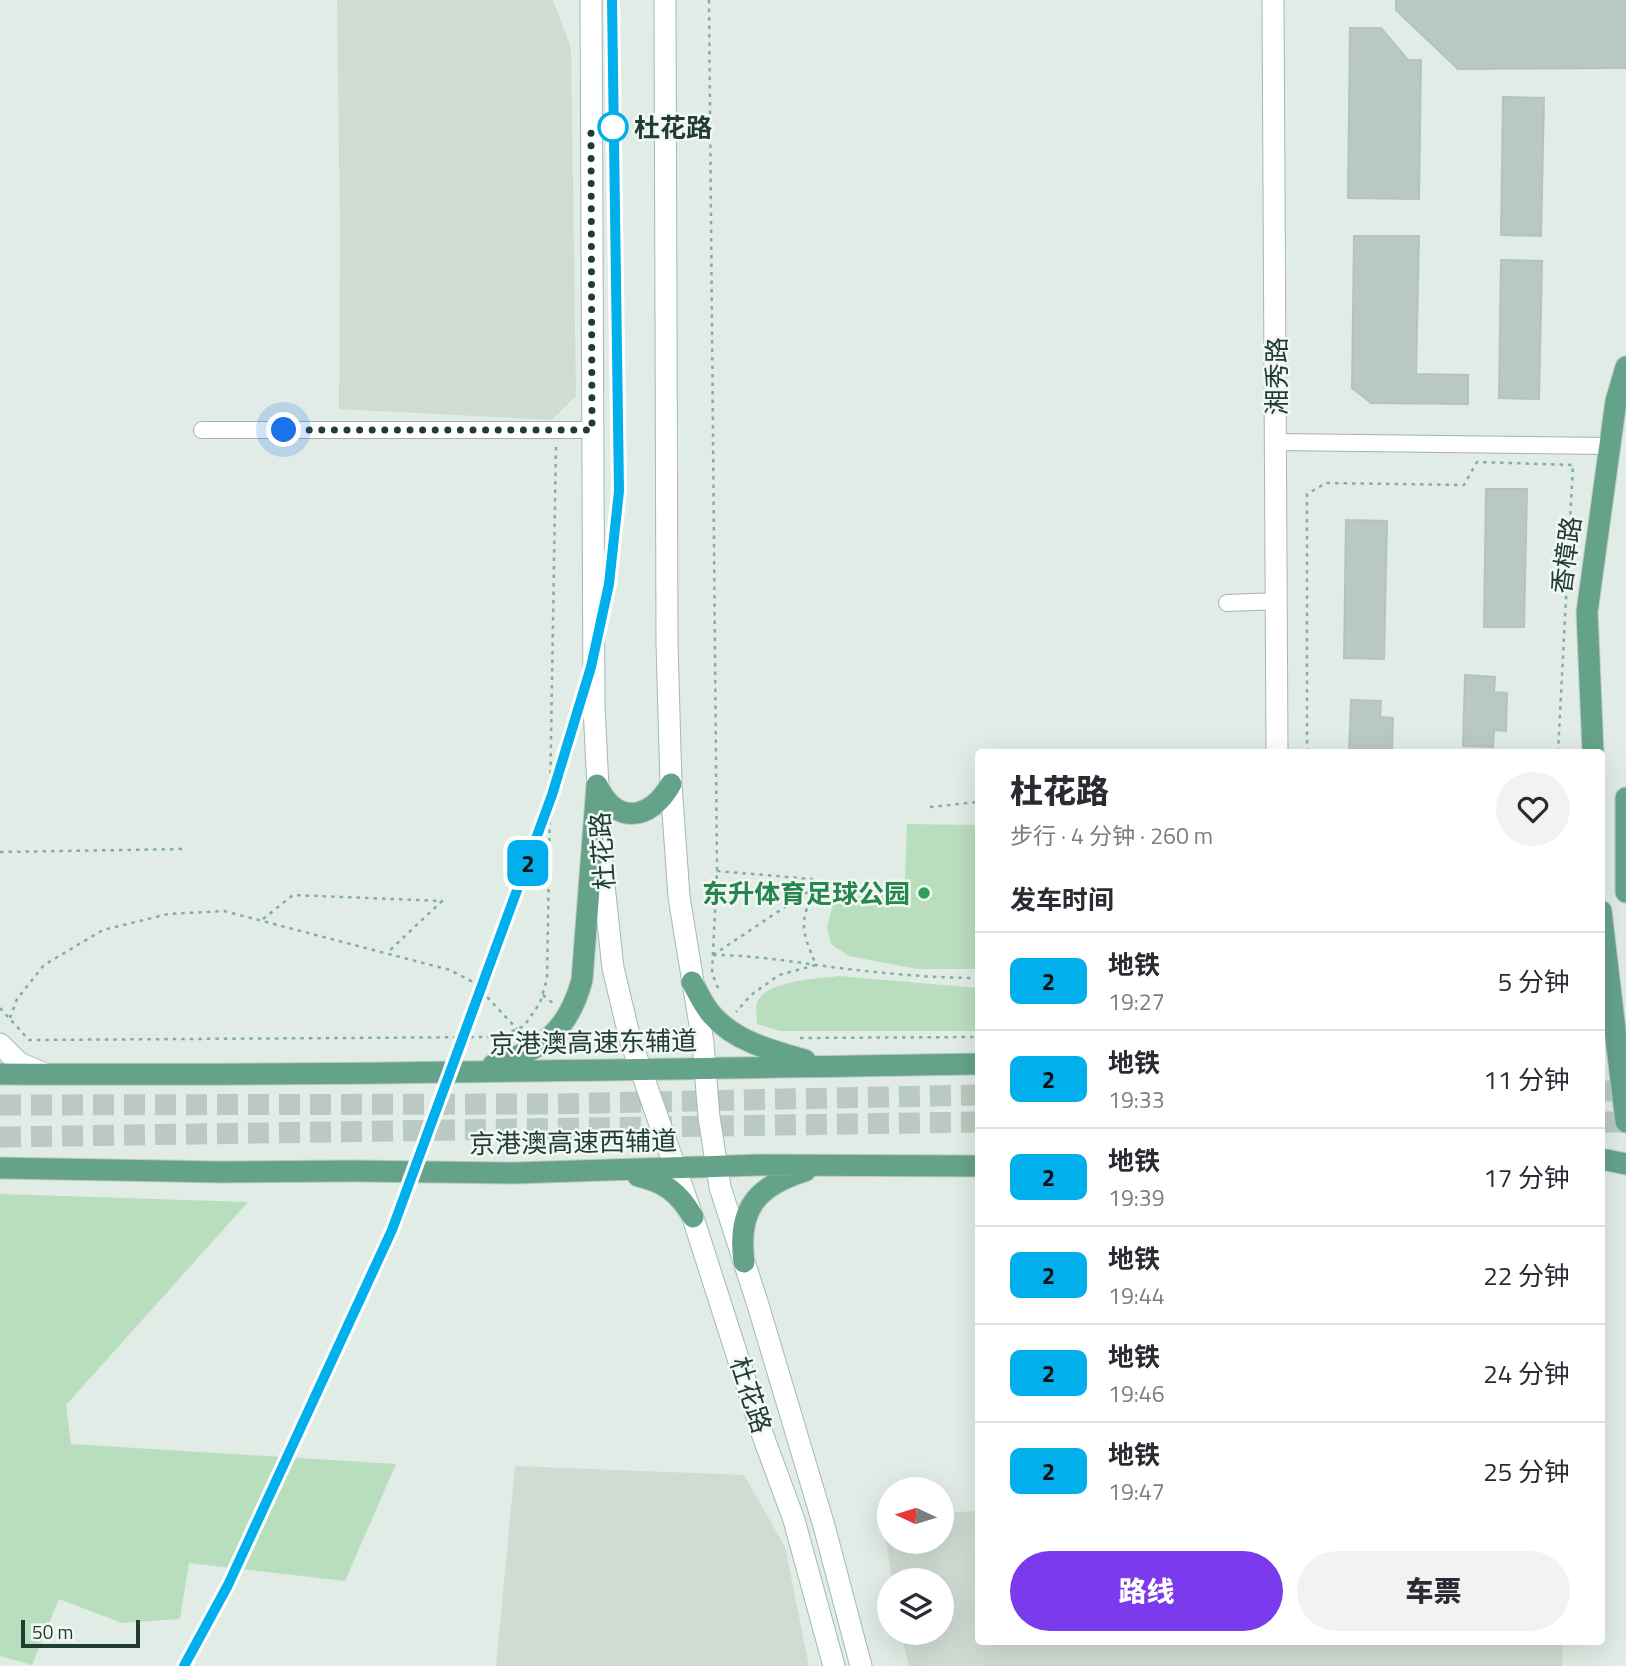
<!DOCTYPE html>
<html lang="zh">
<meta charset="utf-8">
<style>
:root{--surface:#fff;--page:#f2f2f3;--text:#2b2b33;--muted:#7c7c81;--line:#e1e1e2;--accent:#7c3aed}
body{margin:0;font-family:"Titillium Web","Noto Sans SC",sans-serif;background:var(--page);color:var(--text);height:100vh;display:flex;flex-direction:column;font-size:26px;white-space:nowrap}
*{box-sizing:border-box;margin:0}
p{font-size:23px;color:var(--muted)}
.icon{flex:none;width:38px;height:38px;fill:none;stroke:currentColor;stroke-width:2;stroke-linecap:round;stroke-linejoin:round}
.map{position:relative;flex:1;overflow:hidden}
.panel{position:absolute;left:975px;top:749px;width:630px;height:896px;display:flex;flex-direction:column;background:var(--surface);border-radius:7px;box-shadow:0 7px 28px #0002}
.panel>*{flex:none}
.badge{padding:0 14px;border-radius:10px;font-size:24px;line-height:46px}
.needle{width:46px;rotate:274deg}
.buttons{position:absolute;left:877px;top:1477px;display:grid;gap:14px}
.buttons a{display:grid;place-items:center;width:77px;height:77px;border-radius:50%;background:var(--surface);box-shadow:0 7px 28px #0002;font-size:35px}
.scale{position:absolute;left:21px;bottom:18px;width:119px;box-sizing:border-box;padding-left:7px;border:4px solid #213d32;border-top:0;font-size:19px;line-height:24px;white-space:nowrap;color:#213d32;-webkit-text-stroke:5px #f1f8f4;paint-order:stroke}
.you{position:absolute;width:35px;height:35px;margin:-18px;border:5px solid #fff;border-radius:50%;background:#1a73e8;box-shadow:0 0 0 10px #1a73e833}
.map>.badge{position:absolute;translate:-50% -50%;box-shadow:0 0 0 4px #fff}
h2{padding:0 35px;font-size:26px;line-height:63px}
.round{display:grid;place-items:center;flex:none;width:74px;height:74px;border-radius:37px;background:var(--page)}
.overview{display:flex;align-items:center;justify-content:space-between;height:119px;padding:0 35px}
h1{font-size:33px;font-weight:800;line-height:52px}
.cta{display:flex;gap:14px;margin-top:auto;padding:14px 35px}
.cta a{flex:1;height:80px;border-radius:42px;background:var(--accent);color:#fff;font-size:28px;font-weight:800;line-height:80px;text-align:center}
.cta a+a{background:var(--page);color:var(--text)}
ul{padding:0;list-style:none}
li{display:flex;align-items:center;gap:21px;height:98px;padding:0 35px;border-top:2px solid var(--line)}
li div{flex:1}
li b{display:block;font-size:26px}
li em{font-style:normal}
li .badge{min-width:77px;font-weight:700;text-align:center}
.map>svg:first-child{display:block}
.built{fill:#cfdcd4}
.green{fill:#b9debe}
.building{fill:#b9c9c1;stroke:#b3c5bb;stroke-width:2}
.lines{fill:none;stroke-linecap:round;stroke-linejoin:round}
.highway-tunnel{stroke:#bac9c1;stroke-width:21;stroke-dasharray:21 10;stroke-linecap:butt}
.street-casing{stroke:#a3b4ac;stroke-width:18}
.secondary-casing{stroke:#a1bbaf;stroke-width:23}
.primary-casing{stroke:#c1c9c6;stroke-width:23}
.path{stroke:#80b09b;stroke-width:2.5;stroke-dasharray:3.5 5;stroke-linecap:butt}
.street{stroke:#fff;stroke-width:16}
.secondary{stroke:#fff;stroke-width:21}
.primary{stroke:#64a38a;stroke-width:21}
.line-casing{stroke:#fff;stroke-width:16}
.line{stroke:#00afec;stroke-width:10}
.walk{stroke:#213d32;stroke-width:7;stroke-dasharray:0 12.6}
.stop-dot{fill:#fff;stroke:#00afec;stroke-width:3.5}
.leisure-dot{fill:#2e9e5b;stroke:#f1f8f4;stroke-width:2.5}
.labels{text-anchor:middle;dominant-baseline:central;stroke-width:5;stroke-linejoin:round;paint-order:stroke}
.stop-label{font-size:26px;font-weight:bold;fill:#213d32;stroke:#f1f8f4;text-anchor:start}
.street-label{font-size:26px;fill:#213d32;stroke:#f1f8f4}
.leisure-label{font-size:26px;font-weight:bold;fill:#27864d;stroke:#f1f8f4;text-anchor:end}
</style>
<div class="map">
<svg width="1626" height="1666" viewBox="0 0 1626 1666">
<rect width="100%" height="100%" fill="#e0ece5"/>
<path class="built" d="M 337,0 L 553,0 L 571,48 L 576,396 L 552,420 L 339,409 L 340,232 Z
M 515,1466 L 744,1475 L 785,1547 L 809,1666 L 496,1666 Z
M 978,1511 L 978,1642 L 1563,1642 L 1562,1666 L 909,1666 L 901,1633 L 942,1633 L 942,1580 L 892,1580 L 882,1515 L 889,1515 L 889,1542 L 942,1542 L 942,1513 Z"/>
<path class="green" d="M 907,824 L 978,825 L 978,969 L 917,969 L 849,956 L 831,944 L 827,927 L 833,904 L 905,882 Z
M 839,976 L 978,988 L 978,1031 L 780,1031 L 757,1024 C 757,1018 755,1008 757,1002 C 767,980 818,979 839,976 Z
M 0,1194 L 248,1202 L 66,1405 L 71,1444 L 396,1464 L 345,1581 L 189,1563 L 180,1619 L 122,1623 L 59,1599 L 32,1665 L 0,1656 Z"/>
<path class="building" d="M 1396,0 L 1626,0 L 1626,68 L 1458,69 L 1396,10 Z
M 1350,28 L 1381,28 L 1408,60 L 1421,60 L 1419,199 L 1348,198 Z
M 1503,97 L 1544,98 L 1541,236 L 1501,235 Z
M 1354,236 L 1419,236 L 1416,374 L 1468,375 L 1468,404 L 1371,403 L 1352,388 Z
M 1501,260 L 1542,261 L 1539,399 L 1499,398 Z
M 1486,489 L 1527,489 L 1524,627 L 1484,627 Z
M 1346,520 L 1387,521 L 1384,659 L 1344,658 Z
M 1465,675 L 1495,677 L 1494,692 L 1507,693 L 1506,731 L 1494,730 L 1493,747 L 1463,746 Z
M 1351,700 L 1381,701 L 1380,717 L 1393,718 L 1392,752 L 1349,752 Z"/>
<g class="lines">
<path class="highway-tunnel" d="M 1601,1091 L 1626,1091
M 0,1105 L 552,1104 L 978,1095
M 1601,1122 L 1626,1122
M 0,1137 L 978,1122"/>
<defs>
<path id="street" d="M 202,430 L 592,430
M 1276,442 L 1609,446
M 1227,603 L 1277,601"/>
<path id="secondary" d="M 591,0 L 594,707 L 602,867 L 613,968 L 630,1039 L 694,1221 L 763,1436 L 794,1520 L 834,1666
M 665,0 L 667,643 L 671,784 L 679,897 L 703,1043 L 709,1117 L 720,1187 L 758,1305 L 824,1526 L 861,1666
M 1273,0 L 1277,752
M 0,1044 L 19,1063 L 45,1074"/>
<path id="primary" d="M 1593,752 L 1587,612 L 1616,401 L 1626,367
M 597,785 C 616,826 651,820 671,784
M 1626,798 L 1626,892
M 1601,911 L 1626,1122
M 692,982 C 698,993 704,1006 712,1015 C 736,1042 773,1051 805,1060
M 493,1065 C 542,1050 568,1032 582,980 L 597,785
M 0,1074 C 326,1076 652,1069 978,1064
M 1601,1159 L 1626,1164
M 0,1168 L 221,1172 L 354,1171 L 515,1173 L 759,1165 L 978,1166
M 638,1176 C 665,1182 679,1193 693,1217
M 744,1262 C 737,1210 756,1186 805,1171"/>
</defs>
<use href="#street" class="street-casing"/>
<use href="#secondary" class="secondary-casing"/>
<use href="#primary" class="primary-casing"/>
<path class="path" d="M 709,0 L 717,871 L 712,973 L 718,988
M 1307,752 L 1307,494 L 1326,483 L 1464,485 L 1477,462 L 1573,465 L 1558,752
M 930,807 L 978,802
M 0,852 L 186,849
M 717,871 L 812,879 L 816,886 C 799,923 801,929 816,965 L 779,975 L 751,995 L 736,1012
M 263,919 L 293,895 L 442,901 L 387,953
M 713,955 C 759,955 803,964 848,969 C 891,974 935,978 978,978
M 713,955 L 815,887
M 543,995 L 554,1004
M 0,1008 L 29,1040 L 498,1037 L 524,1026 L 540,1003 L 547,979 L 556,444
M 10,1018 L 17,999 L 44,965 L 103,930 L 168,914 L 224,911 L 450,970 L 473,982 L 517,1029
M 800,1038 L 978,1037"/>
<use href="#street" class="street"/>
<use href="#secondary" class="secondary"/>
<use href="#primary" class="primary"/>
</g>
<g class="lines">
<defs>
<path id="line" d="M 184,1666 L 228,1585 L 392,1230 L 552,795 L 591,667 L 609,584 L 619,491 L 612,0"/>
</defs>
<use href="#line" class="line-casing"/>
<use href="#line" class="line"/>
<path class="walk" d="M 284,430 L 592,430 L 591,133 L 613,127"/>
</g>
<circle class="stop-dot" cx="613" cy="127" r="14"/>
<circle class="leisure-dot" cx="924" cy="893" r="7"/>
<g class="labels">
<g class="stop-label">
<text x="634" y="127">杜花路</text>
</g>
<g class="street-label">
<text transform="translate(1276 376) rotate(-90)">湘秀路</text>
<text transform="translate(1566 555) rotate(-82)">香樟路</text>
<text transform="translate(602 851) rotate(-94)">杜花路</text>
<text transform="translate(593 1042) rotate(-1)">京港澳高速东辅道</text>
<text transform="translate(573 1142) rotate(-1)">京港澳高速西辅道</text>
<text transform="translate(751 1395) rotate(72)">杜花路</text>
</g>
<g class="leisure-label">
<text x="910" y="893">东升体育足球公园</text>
</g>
</g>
</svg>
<div class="buttons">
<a><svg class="needle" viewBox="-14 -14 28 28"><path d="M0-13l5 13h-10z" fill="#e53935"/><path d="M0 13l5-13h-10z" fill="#7c7c81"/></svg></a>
<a><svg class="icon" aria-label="layers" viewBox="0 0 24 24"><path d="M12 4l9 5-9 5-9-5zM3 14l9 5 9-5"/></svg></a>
</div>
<div class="scale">50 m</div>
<div class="you" style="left:284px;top:430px"></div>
<b class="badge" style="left:528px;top:863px;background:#00afec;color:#111">2</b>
<section class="panel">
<div class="overview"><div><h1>杜花路</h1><p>步行 · 4 分钟 · 260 m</p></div><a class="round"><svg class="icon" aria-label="heart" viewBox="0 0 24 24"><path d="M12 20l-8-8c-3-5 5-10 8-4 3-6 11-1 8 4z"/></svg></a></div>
<h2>发车时间</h2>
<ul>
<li><span class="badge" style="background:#00afec;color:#111">2</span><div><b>地铁</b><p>19:27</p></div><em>5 分钟</em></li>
<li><span class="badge" style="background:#00afec;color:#111">2</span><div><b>地铁</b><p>19:33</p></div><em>11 分钟</em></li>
<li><span class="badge" style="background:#00afec;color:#111">2</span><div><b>地铁</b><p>19:39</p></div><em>17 分钟</em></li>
<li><span class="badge" style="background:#00afec;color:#111">2</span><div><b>地铁</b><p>19:44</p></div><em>22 分钟</em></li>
<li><span class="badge" style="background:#00afec;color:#111">2</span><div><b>地铁</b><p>19:46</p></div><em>24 分钟</em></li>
<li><span class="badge" style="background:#00afec;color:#111">2</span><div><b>地铁</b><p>19:47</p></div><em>25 分钟</em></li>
</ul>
<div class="cta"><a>路线</a><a>车票</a></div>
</section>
</div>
